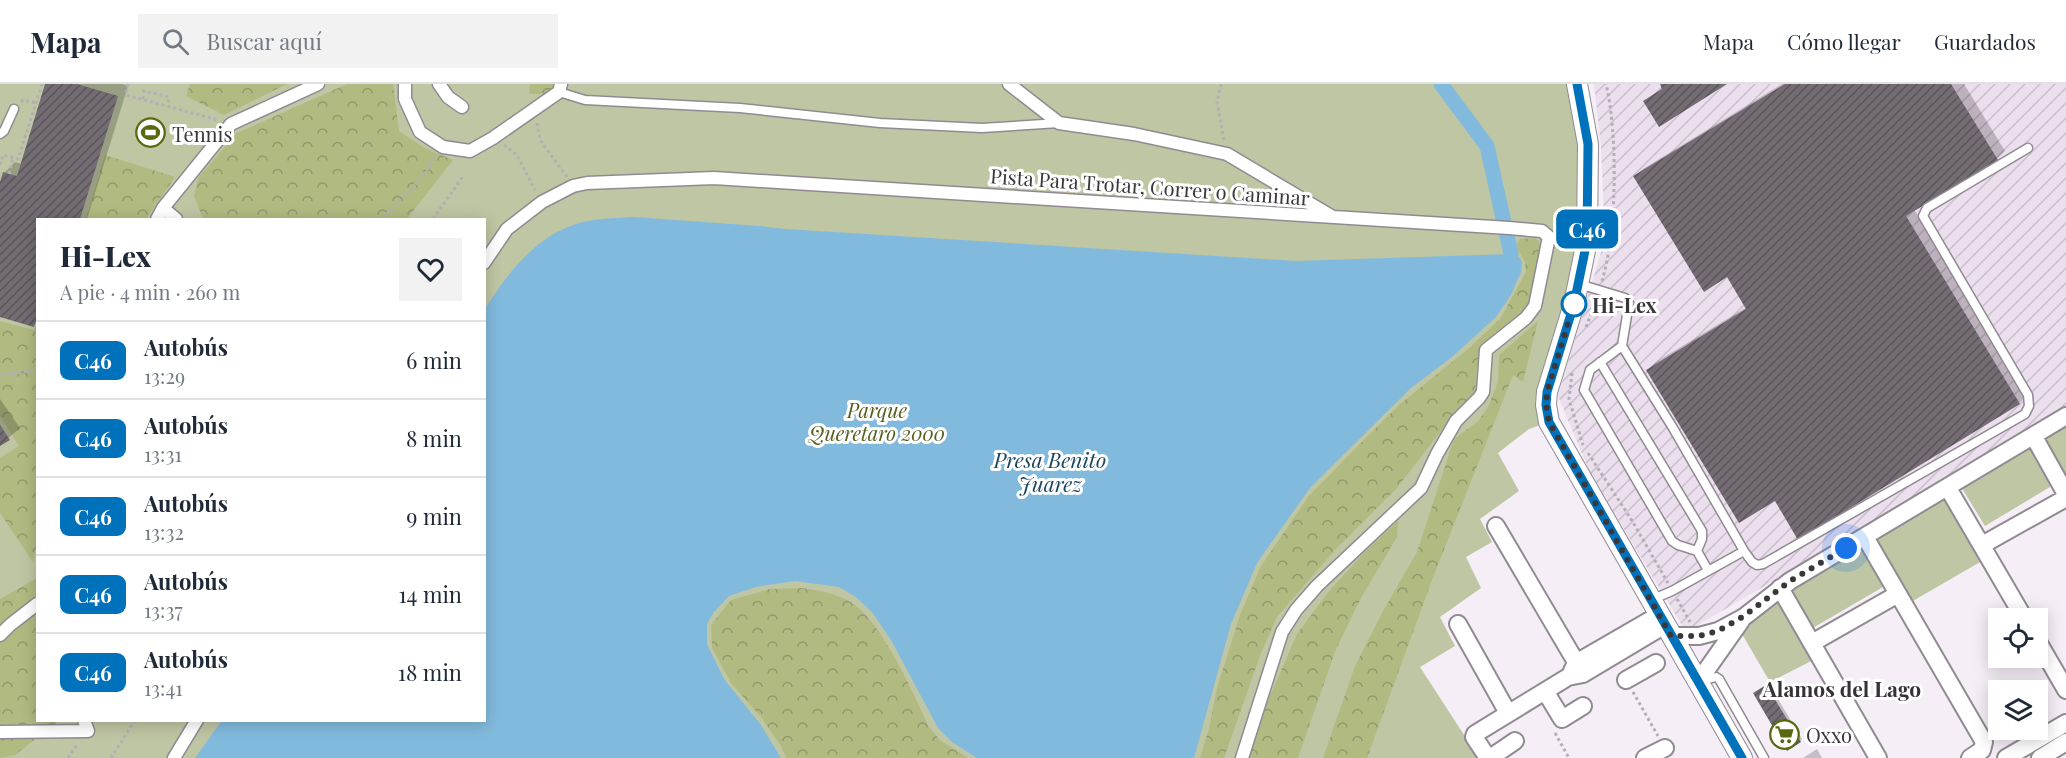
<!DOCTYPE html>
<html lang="es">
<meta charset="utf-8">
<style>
:root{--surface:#fff;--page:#f2f2f3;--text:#1f2937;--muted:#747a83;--line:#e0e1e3}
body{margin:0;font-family:"Playfair Display",serif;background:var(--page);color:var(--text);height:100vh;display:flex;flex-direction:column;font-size:22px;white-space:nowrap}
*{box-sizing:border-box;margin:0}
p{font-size:20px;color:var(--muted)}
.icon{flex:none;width:33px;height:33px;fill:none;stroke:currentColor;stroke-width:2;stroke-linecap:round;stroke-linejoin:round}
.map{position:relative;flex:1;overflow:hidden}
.panel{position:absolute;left:36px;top:134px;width:450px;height:504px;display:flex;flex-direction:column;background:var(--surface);border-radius:0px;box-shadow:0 3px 15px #0003}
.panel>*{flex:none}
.badge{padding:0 12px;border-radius:9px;font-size:21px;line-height:39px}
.buttons{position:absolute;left:1988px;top:524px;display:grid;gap:12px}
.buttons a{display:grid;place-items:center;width:60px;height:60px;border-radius:0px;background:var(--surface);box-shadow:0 3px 15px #0003;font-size:30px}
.you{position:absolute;width:30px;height:30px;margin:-15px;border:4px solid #fff;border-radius:50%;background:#1a73e8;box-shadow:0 0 0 9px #1a73e833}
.map>.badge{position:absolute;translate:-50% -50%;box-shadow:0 0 0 3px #fff}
.round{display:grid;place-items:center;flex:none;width:63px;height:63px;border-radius:0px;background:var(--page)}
.summary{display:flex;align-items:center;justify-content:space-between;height:102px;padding:0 24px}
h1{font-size:28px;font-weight:800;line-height:45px}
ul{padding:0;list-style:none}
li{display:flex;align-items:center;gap:18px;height:78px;padding:0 24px;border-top:2px solid var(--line)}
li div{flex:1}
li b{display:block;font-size:22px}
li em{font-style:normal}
li .badge{min-width:66px;font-weight:700;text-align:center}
header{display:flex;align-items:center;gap:36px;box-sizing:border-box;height:84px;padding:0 30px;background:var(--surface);border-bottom:2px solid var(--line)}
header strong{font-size:28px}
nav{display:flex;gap:33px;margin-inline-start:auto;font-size:21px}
.search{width:420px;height:54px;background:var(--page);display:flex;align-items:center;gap:15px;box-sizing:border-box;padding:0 21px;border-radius:0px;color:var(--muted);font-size:22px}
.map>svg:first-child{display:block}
.industrial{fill:url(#industrial-furrows)}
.green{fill:#bfc6a3;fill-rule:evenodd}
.forest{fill:url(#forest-crowns)}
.water{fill:#82badd}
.shadow{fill:#0003}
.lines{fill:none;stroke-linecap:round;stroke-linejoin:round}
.canal{stroke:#82badd;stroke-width:15}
.building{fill:url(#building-hatch)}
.service-casing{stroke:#918a92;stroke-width:11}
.pedestrian-casing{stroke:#918a92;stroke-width:15}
.minor-casing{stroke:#918a92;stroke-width:20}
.tertiary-casing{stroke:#918a92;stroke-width:22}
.path{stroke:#b4aeb5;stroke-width:3;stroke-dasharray:3 3;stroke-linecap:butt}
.service{stroke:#fff;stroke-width:8}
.pedestrian{stroke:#fff;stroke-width:12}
.minor{stroke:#fff;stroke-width:16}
.tertiary{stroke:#fff;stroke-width:20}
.line-casing{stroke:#fff;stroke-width:14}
.line{stroke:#0072bc;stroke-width:9}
.walk{stroke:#3a373a;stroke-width:6;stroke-dasharray:0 10.8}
.stop-dot{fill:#fff;stroke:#0072bc;stroke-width:3}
.labels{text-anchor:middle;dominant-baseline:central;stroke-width:6;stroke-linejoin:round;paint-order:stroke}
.poi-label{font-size:20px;fill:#3a373a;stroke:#fff;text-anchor:start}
.street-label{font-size:20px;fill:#3a373a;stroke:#fff}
.stop-label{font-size:20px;font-weight:bold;fill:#3a373a;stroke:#fff;text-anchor:start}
.park-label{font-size:20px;font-style:italic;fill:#565e1f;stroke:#fff}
.water-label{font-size:21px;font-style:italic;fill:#1a4760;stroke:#fff}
.neighbourhood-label{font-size:21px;font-weight:bold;fill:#373138;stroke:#fff}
</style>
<header>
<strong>Mapa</strong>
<div class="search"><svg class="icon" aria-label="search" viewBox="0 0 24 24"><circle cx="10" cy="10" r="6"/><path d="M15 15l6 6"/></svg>Buscar aquí</div>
<nav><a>Mapa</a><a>Cómo llegar</a><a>Guardados</a></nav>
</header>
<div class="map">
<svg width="2066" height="674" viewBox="0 0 2066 674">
<defs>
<pattern id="industrial-furrows" width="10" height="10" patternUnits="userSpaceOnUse" patternTransform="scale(1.5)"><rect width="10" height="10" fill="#ebdeed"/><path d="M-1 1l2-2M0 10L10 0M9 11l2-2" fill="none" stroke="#cabfcc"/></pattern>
<pattern id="forest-crowns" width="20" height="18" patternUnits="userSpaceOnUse" patternTransform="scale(1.5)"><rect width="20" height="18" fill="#b1ba81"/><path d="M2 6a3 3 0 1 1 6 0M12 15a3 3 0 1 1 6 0" fill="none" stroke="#91986b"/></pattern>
<pattern id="building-hatch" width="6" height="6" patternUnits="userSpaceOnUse" patternTransform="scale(1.5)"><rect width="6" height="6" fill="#736c73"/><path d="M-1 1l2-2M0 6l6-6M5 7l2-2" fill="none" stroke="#5a555a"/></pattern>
</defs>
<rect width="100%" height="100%" fill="#f6eef7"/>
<path class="industrial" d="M 1594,0 L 2066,0 L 2066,326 L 1686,548 L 1591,391 L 1558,312 L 1605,155 L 1601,63 Z"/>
<path class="green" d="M 0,0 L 1573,0 L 1587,157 L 1549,338 L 1529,345 L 1498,369 L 1519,407 L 1480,435 L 1492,458 L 1466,473 L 1481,504 L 1440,533 L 1455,562 L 1420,583 L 1479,674 L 0,674 ZM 38,135 L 484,135 L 484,636 L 38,636 Z
M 2066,334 L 2066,411 L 2055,400 L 1985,442 L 1960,401 Z
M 1947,406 L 1987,474 L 1906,521 L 1866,453 Z
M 1863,458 L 1890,499 L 1811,545 L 1789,503 Z
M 1779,510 L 1817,574 L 1770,598 L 1742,550 Z"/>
<path class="forest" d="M 190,0 L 287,0 L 224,31 L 186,12 Z
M 347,0 L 393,0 L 399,47 L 423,63 L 453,76 L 407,135 L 203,135 L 194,112 L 198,94 L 237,49 Z
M 530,0 L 554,0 L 551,10 L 529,10 Z
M 105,71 L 175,93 L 146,135 L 86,135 Z
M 1535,154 L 1543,162 L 1527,224 L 1480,269 L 1477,282 L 1475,310 L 1458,325 L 1396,405 L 1335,466 L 1277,533 L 1261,569 L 1224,674 L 1200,674 L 1209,644 L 1217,604 L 1240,531 L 1261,482 L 1308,413 L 1350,370 L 1400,320 L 1468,265 L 1500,235 L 1526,188 L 1525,178 L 1516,163 L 1520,155 Z
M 0,237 L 34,246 L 37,238 L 38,455 L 33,478 L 0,429 L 0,374 L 19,362 L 0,332 Z
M 1538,237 L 1523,298 L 1513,291 L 1432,496 L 1367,674 L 1323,674 L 1355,582 L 1382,529 L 1417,468 L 1454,355 L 1478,337 L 1488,323 L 1498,298 L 1499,271 Z
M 1398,437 L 1397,453 L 1361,514 L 1336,565 L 1298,674 L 1248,674 L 1267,619 L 1297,550 L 1330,506 L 1365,468 Z
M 37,494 L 38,636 L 60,636 L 15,671 L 0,674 L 0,515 Z
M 800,504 C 818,506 836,509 852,519 C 880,535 915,612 929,643 L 940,656 L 968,674 L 786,674 L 781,662 L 761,633 L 731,599 L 712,564 L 711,541 L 731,516 L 770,505 Z"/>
<path class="water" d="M 634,133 L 759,142 L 785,145 L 1296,177 L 1511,170 L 1520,174 L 1522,178 L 1521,188 L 1511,211 L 1496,233 L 1452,273 L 1411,304 L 1310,404 L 1257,479 L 1231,540 L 1194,674 L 977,674 L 952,658 L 938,644 L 891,556 L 872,528 L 856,513 L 839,503 L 795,497 L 756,503 L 729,512 L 714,528 L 707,540 L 707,560 L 724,595 L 761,641 L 781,674 L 195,674 L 222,636 L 484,636 L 485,225 C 508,188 538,149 583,138 C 600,134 617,134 634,133 Z"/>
<path class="shadow" d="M 47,0 L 122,0 L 128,2 L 87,135 L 38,135 L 38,237 L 33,242 L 0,232 L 0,103 L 4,89 L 15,78 L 22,80 Z
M 1661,0 L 1724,0 L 1645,17 L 1663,3 Z
M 1782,0 L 1964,0 L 2005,67 L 1997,75 L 1914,125 L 2027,311 L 2019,319 L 1776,415 L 1648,286 L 1656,278 L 1747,223 L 1728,191 L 1635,93 L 1643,85 Z
M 0,315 L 20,344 L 0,361 Z
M 1769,600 L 1802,655 L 1800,657 L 1757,607 Z
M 1817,665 L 1822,674 L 1803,674 Z"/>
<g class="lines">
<path class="canal" d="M 1441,0 L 1487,62 L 1511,170"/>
</g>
<path class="building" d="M 45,0 L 77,0 L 118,12 L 80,135 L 38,135 L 38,230 L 34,243 L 0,233 L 0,98 L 3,88 L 17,92 Z
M 1660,0 L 1727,0 L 1659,43 L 1643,17 L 1662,5 Z
M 1785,0 L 1951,0 L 1998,76 L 1906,132 L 2020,320 L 1798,456 L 1775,417 L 1739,439 L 1646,286 L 1746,225 L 1727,193 L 1704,208 L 1633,92 Z
M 0,341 L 10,356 L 0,362 Z
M 1766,601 L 1801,658 L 1787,667 L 1753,609 Z"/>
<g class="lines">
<defs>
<path id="service" d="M 559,8 L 585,16 L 740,24 L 880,39 L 982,44 L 1059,39
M 0,50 L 4,47 L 14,25
M 1579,200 L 1625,214 L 1629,219 L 1622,262 L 1673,344 L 1744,467 L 1672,507 L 1651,516
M 1622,262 L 1590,286 L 1584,306 L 1672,457 L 1678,461 L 1697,467 L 1708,486
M 1600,278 L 1702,447 L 1702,455 L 1697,467
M 1744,467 L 1752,478 L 1757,481 L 1763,480 L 2025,330 L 2029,322 L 2028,311 L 1923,132 L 1927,124 L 2028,64
M 1701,597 L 1716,593 L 1719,595 L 1764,674"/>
<path id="pedestrian" d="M 405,0 L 405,15 L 420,48 L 443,63 L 470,67 L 493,54 L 559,8 L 561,0
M 439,0 L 448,13 L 462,23
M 1009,0 L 1059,39 L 1134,50 L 1227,70 L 1331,132
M 163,124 L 176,135
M 157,135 L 163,124 L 231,40 L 318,0
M 484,179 L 507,145 L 542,118 L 573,102 L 587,99 L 714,94 L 1509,144 L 1542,147 L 1549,153 L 1535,222 L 1526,234 L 1486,266 L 1483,308 L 1479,314 L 1456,337 L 1437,370 L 1421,404 L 1317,502 L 1296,526 L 1282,548 L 1242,674
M 0,551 L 10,541 L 37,520
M 0,648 L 88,647 L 84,636
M 174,674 L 197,636"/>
<path id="minor" d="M 2034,353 L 2066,410
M 1948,404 L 2024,534
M 1496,442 L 1583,590
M 1865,453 L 1984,658 L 1982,666 L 1970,674
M 1982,461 L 2066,414
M 1780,504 L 1878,674
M 1458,540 L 1508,629
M 1671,552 L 1699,552 L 1718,547 L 1744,533 L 1790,497 L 2066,332
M 2037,556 L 2066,606
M 1812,559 L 1898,510
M 1572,587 L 1576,579 L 1659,531
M 1626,596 L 1656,579
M 1698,598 L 1741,537
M 1545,607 L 1562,635 L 1583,622
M 1488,674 L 1474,653 L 1475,650 L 1568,593 L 1583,590 L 1665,541
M 1490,674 L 1515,657
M 1645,674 L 1665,664
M 2006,674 L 2066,639
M 2040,674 L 2066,658"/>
<path id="tertiary" d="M 1577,0 L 1588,60 L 1587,157 L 1574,220 L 1547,308 L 1546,321 L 1549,338 L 1742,674"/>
</defs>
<use href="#service" class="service-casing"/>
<use href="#pedestrian" class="pedestrian-casing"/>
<use href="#minor" class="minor-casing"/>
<use href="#tertiary" class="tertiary-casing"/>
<path class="path" d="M 128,0 L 126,11 L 218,36
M 1221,0 L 1217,18 L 1224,56
M 143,15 L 144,7 L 169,13 L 168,21
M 21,18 L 23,16 L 36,19
M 537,39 L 540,56 L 567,93
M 504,61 L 517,71 L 535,106
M 0,81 L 3,71 L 18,75 L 42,0
M 9,90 L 13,74
M 382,135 L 414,102 L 436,73
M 433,135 L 464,91
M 1602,197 C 1617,148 1618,50 1606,0
M 1586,243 L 1597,215
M 1572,289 L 1569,315 L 1583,361
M 0,291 L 38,286
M 1588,369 L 1631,435 L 1668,499
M 1677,515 L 1690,538
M 1633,608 L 1658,652
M 1555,649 L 1569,674
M 68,674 L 77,661
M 111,674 L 135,636"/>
<use href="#service" class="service"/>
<use href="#pedestrian" class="pedestrian"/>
<use href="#minor" class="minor"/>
<use href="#tertiary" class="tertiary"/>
</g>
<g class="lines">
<defs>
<path id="line" d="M 1577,0 L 1588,60 L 1587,157 L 1574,220 L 1547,308 L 1546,321 L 1549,338 L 1742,674"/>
</defs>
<use href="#line" class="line-casing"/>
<use href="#line" class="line"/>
<path class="walk" d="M 1574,220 L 1547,308 L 1546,321 L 1549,338 L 1671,552 L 1699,552 L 1718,547 L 1744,532 L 1790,497 L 1846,464"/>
</g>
<defs>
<symbol id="stadium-ring" viewBox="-11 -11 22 22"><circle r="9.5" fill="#fff" stroke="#5a6810" stroke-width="1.5"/><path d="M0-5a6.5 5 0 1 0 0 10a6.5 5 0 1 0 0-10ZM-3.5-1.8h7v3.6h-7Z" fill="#5a6810"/></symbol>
<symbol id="supermarket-ring" viewBox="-11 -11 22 22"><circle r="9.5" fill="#fff" stroke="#5a6810" stroke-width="1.5"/><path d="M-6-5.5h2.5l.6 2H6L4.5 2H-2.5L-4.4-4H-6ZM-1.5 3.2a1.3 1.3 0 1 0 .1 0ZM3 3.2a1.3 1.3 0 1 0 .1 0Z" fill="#5a6810"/></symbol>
</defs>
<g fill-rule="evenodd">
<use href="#stadium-ring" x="134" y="32" width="33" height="33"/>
<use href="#supermarket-ring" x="1768" y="634" width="33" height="33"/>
</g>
<circle class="stop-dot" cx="1574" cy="220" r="12"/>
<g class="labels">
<g class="poi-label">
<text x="172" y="49">Tennis</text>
<text x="1806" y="650">Oxxo</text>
</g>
<g class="street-label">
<text transform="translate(1150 102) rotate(4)">Pista Para Trotar, Correr o Caminar</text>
</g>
<g class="stop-label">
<text x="1592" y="220">Hi-Lex</text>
</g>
<g class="park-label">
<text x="877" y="325">Parque<tspan x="877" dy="23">Queretaro 2000</tspan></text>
</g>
<g class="water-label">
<text x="1050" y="375">Presa Benito<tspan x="1050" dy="24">Juarez</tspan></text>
</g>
<g class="neighbourhood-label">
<text x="1842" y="604">Alamos del Lago</text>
</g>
</g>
</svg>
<div class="buttons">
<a><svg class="icon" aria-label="locate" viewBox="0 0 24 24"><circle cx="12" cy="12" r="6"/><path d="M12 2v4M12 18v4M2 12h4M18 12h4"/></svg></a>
<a><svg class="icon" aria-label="layers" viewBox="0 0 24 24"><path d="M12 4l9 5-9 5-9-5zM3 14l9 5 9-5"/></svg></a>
</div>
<div class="you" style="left:1846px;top:464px"></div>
<b class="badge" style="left:1587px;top:145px;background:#0072bc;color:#fff">C46</b>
<section class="panel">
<div class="summary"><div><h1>Hi-Lex</h1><p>A pie · 4 min · 260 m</p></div><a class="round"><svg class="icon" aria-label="heart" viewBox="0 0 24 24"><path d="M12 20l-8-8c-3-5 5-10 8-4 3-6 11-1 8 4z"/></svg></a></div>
<ul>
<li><span class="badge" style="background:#0072bc;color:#fff">C46</span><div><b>Autobús</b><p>13:29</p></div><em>6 min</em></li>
<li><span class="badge" style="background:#0072bc;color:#fff">C46</span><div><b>Autobús</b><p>13:31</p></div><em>8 min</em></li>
<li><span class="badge" style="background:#0072bc;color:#fff">C46</span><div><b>Autobús</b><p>13:32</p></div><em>9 min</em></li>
<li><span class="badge" style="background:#0072bc;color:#fff">C46</span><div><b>Autobús</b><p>13:37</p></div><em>14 min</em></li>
<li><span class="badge" style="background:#0072bc;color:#fff">C46</span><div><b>Autobús</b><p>13:41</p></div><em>18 min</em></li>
</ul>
</section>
</div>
